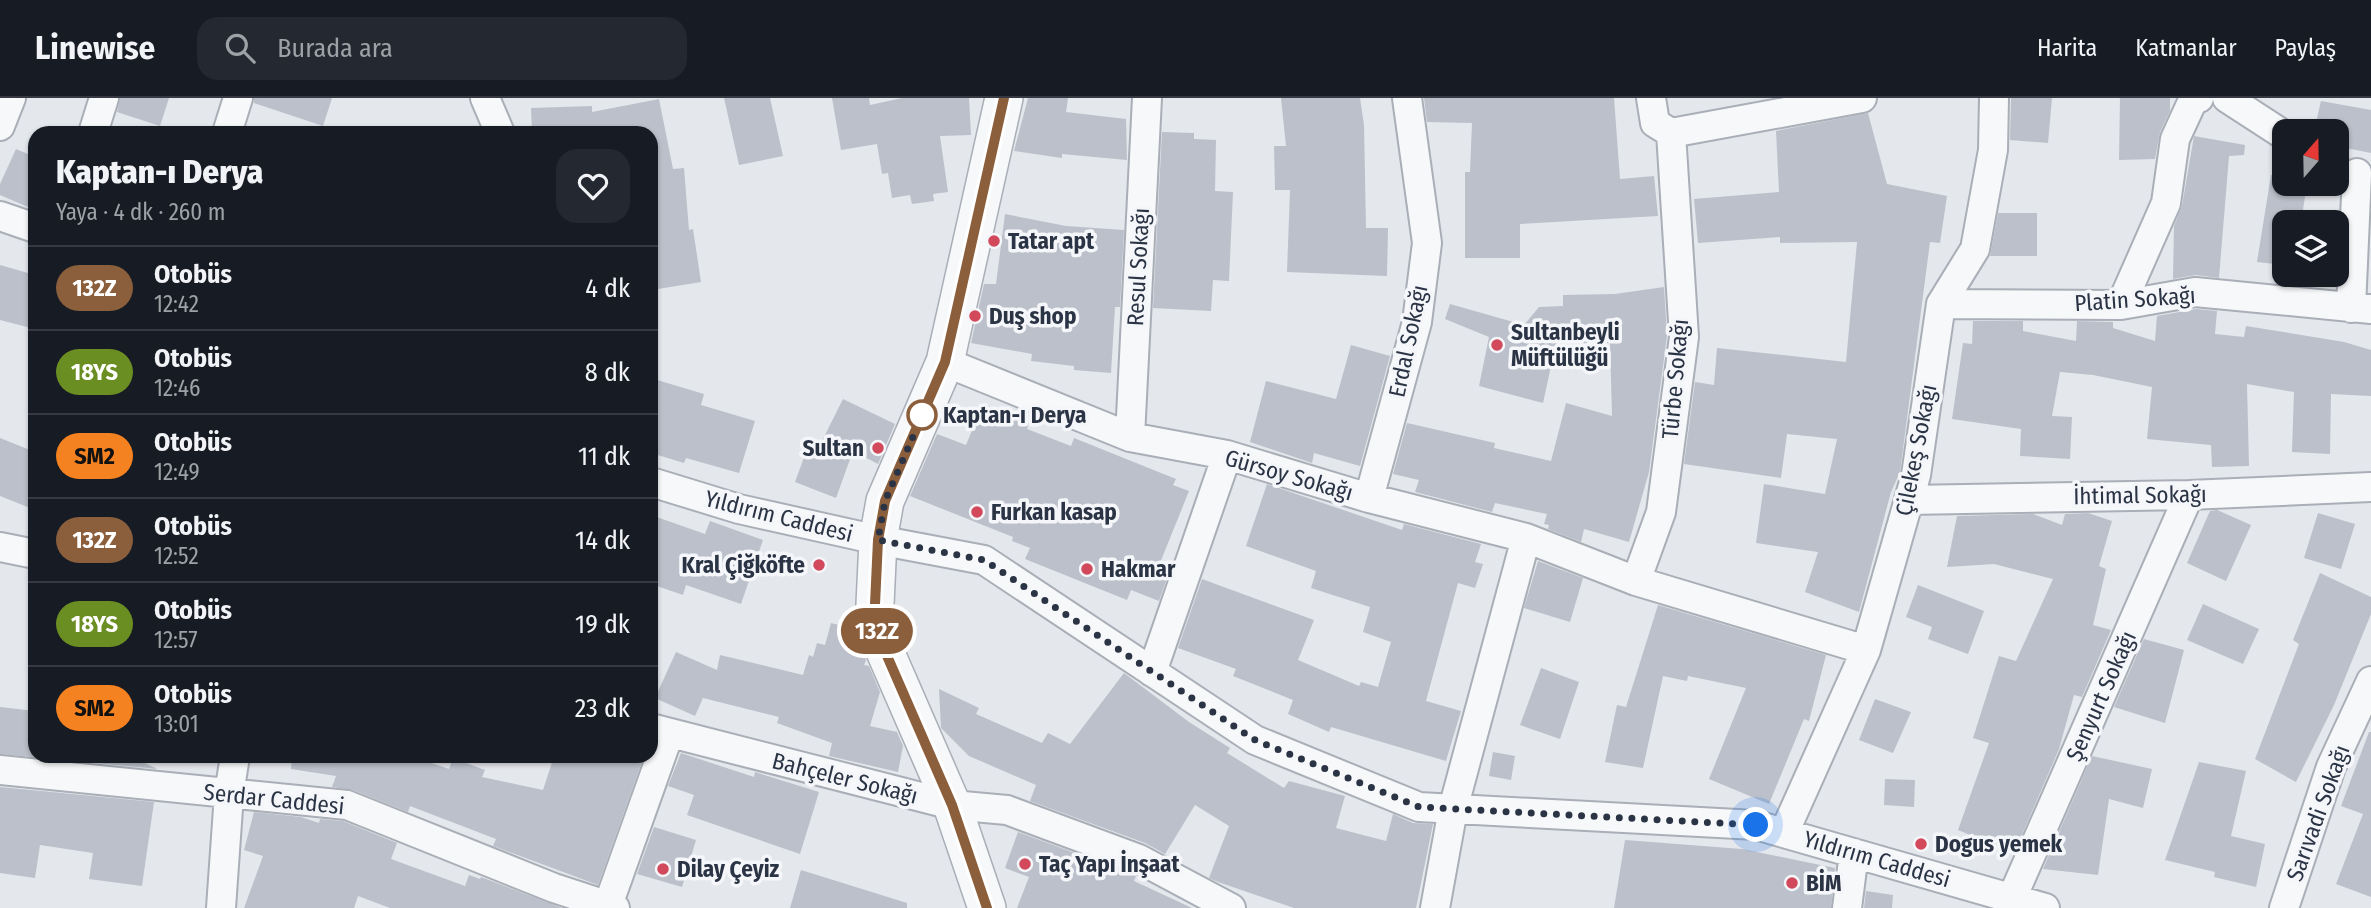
<!DOCTYPE html>
<html lang="tr">
<meta charset="utf-8">
<style>
:root{--surface:#171b24;--page:#242831;--text:#f1f3f6;--muted:#9ea1a6;--line:#363941}
body{margin:0;font-family:"Fira Sans Condensed",sans-serif;background:var(--page);color:var(--text);height:100vh;display:flex;flex-direction:column;font-size:26px;white-space:nowrap}
*{box-sizing:border-box;margin:0}
p{font-size:23px;color:var(--muted)}
.icon{flex:none;width:38px;height:38px;fill:none;stroke:currentColor;stroke-width:2;stroke-linecap:round;stroke-linejoin:round}
.map{position:relative;flex:1;overflow:hidden}
.side{position:absolute;left:28px;top:28px;width:630px;height:637px;display:flex;flex-direction:column;background:var(--surface);border-radius:21px;box-shadow:0 2px 5px #0004}
.side>*{flex:none}
.badge{padding:0 14px;border-radius:23px;font-size:24px;line-height:46px}
.needle{width:46px;rotate:20deg}
.fabs{position:absolute;left:2272px;top:21px;display:grid;gap:14px}
.fabs a{display:grid;place-items:center;width:77px;height:77px;border-radius:14px;background:var(--surface);box-shadow:0 2px 5px #0004;font-size:35px}
.you{position:absolute;width:35px;height:35px;margin:-18px;border:5px solid #fff;border-radius:50%;background:#1a73e8;box-shadow:0 0 0 10px #1a73e833}
.map>.badge{position:absolute;translate:-50% -50%;box-shadow:0 0 0 4px #fff}
.round{display:grid;place-items:center;flex:none;width:74px;height:74px;border-radius:21px;background:var(--page)}
.head{display:flex;align-items:center;justify-content:space-between;height:119px;padding:0 28px}
h1{font-size:33px;font-weight:800;line-height:52px}
ul{padding:0;list-style:none}
li{display:flex;align-items:center;gap:21px;height:84px;padding:0 28px;border-top:2px solid var(--line)}
li div{flex:1}
li b{display:block;font-size:26px}
li em{font-style:normal}
li .badge{min-width:77px;font-weight:700;text-align:center}
header{display:flex;align-items:center;gap:42px;box-sizing:border-box;height:98px;padding:0 35px;background:var(--surface);border-bottom:2px solid var(--line)}
header strong{font-size:33px}
nav{display:flex;gap:38px;margin-inline-start:auto;font-size:24px}
.search{width:490px;height:63px;background:var(--page);display:flex;align-items:center;gap:18px;box-sizing:border-box;padding:0 24px;border-radius:21px;color:var(--muted);font-size:26px}
.map>svg:first-child{display:block}
.building{fill:#bbc0ca}
.lines{fill:none;stroke-linecap:round;stroke-linejoin:round}
.minor-casing{stroke:#a9aeb7;stroke-width:32}
.tertiary-casing{stroke:#a9aeb7;stroke-width:40}
.minor{stroke:#f7f8fa;stroke-width:28}
.tertiary{stroke:#f7f8fa;stroke-width:37}
.line-casing{stroke:#fff;stroke-width:16}
.line{stroke:#8b5e3c;stroke-width:10}
.walk{stroke:#2b3445;stroke-width:7;stroke-dasharray:0 12.6}
.poi-dot{fill:#d1495b;stroke:#f4f6f9;stroke-width:2.5}
.stop-dot{fill:#fff;stroke:#8b5e3c;stroke-width:3.5}
.labels{text-anchor:middle;dominant-baseline:central;stroke-width:7;stroke-linejoin:round;paint-order:stroke}
.poi-label{font-size:23px;font-weight:bold;fill:#2b3445;stroke:#f4f6f9;text-anchor:start}
.street-label{font-size:23px;fill:#2b3445;stroke:#f4f6f9}
.stop-label{font-size:23px;font-weight:bold;fill:#2b3445;stroke:#f4f6f9;text-anchor:start}
</style>
<header>
<strong>Linewise</strong>
<div class="search"><svg class="icon" aria-label="search" viewBox="0 0 24 24"><circle cx="10" cy="10" r="6"/><path d="M15 15l6 6"/></svg>Burada ara</div>
<nav><a>Harita</a><a>Katmanlar</a><a>Paylaş</a></nav>
</header>
<div class="map">
<svg width="2371" height="810" viewBox="0 0 2371 810">
<rect width="100%" height="100%" fill="#e4e7ec"/>
<path class="building" d="M 120,0 L 169,0 L 160,28 L 117,14 Z
M 254,0 L 332,0 L 323,28 L 254,5 Z
M 724,0 L 770,0 L 783,58 L 739,67 Z
M 832,0 L 869,0 L 870,7 L 902,0 L 969,0 L 971,37 L 940,38 L 948,94 L 933,96 L 934,103 L 912,106 L 910,97 L 892,100 L 888,75 L 882,76 L 877,46 L 841,52 Z
M 1028,0 L 1068,0 L 1066,14 L 1126,21 L 1127,62 L 1062,56 L 1062,60 L 1014,53 Z
M 1281,0 L 1360,0 L 1364,27 L 1366,130 L 1388,130 L 1387,178 L 1287,174 L 1290,92 L 1275,92 L 1274,48 L 1286,48 Z
M 1424,0 L 1614,0 L 1620,81 L 1654,78 L 1658,118 L 1520,126 L 1520,160 L 1465,160 L 1465,74 L 1470,74 L 1472,25 L 1427,24 Z
M 2011,0 L 2052,0 L 2048,45 L 2010,42 Z
M 2120,0 L 2170,0 L 2170,13 L 2160,34 L 2155,61 L 2119,62 Z
M 659,1 L 673,71 L 684,70 L 689,132 L 693,131 L 701,184 L 658,191 L 651,146 L 651,35 L 532,35 L 531,10 L 592,8 L 592,14 Z
M 2321,3 L 2371,12 L 2371,55 L 2336,48 L 2336,33 L 2314,33 Z
M 1868,15 L 1887,86 L 1947,98 L 1940,145 L 1930,144 L 1900,374 L 1891,394 L 1859,514 L 1805,494 L 1818,454 L 1756,445 L 1764,386 L 1825,396 L 1837,341 L 1787,336 L 1781,380 L 1684,366 L 1695,284 L 1714,287 L 1717,250 L 1846,264 L 1857,144 L 1780,145 L 1780,139 L 1698,145 L 1694,101 L 1779,94 L 1776,33 Z
M 1162,34 L 1194,35 L 1194,41 L 1216,42 L 1215,93 L 1233,94 L 1229,183 L 1213,182 L 1211,213 L 1153,210 Z
M 2194,38 L 2245,47 L 2244,57 L 2229,58 L 2219,180 L 2196,177 L 2173,181 L 2174,128 L 2182,108 Z
M 16,51 L 35,59 L 35,112 L 0,97 L 0,86 Z
M 2271,77 L 2284,78 L 2284,86 L 2307,86 L 2301,124 L 2284,124 L 2284,167 L 2257,164 Z
M 1998,115 L 2037,115 L 2037,158 L 1990,158 Z
M 1005,116 L 1066,128 L 1124,132 L 1120,209 L 1115,209 L 1111,275 L 1074,272 L 1074,268 L 1031,263 L 1032,256 L 971,245 L 984,186 L 996,186 Z
M 0,167 L 35,177 L 35,231 L 0,222 Z
M 1664,189 L 1667,238 L 1649,374 L 1629,444 L 1584,431 L 1581,444 L 1548,431 L 1549,427 L 1544,426 L 1547,416 L 1495,405 L 1492,414 L 1415,394 L 1419,382 L 1393,376 L 1407,325 L 1495,345 L 1494,350 L 1551,363 L 1566,305 L 1612,318 L 1610,245 L 1556,245 L 1543,305 L 1479,288 L 1489,239 L 1445,221 L 1450,206 L 1524,227 L 1539,209 L 1563,208 L 1563,197 L 1615,196 Z
M 2196,211 L 2217,213 L 2215,236 L 2244,239 L 2246,228 L 2344,244 L 2371,252 L 2371,298 L 2331,296 L 2330,356 L 2292,354 L 2294,294 L 2247,286 L 2249,368 L 2212,369 L 2211,347 L 2147,341 L 2152,289 L 2093,277 L 2060,274 L 2052,318 L 2072,319 L 2070,361 L 2020,358 L 2021,331 L 1952,321 L 1963,245 L 1972,246 L 1973,223 L 2023,223 L 2023,233 L 2076,243 L 2077,223 L 2113,224 L 2113,230 L 2155,243 L 2157,218 Z
M 1351,247 L 1390,258 L 1360,368 L 1314,355 L 1312,365 L 1250,344 L 1266,283 L 1336,301 Z
M 657,282 L 704,296 L 701,307 L 755,323 L 739,375 L 686,360 L 684,365 L 651,355 L 651,301 Z
M 843,301 L 895,326 L 878,366 L 853,353 L 836,400 L 795,384 L 810,343 L 820,347 Z
M 983,306 L 1029,325 L 1027,331 L 1071,348 L 1074,340 L 1176,381 L 1173,387 L 1189,393 L 1160,465 L 1171,469 L 1159,503 L 1131,492 L 1127,502 L 1025,461 L 1030,450 L 1012,443 L 1013,439 L 910,398 L 937,336 L 966,347 Z
M 0,340 L 35,354 L 35,412 L 0,398 Z
M 1267,386 L 1402,432 L 1404,426 L 1481,446 L 1475,464 L 1483,466 L 1475,490 L 1458,485 L 1426,603 L 1461,613 L 1446,663 L 1331,629 L 1329,634 L 1288,616 L 1293,602 L 1233,578 L 1236,571 L 1178,550 L 1202,481 L 1314,522 L 1298,562 L 1359,588 L 1361,584 L 1378,589 L 1391,544 L 1363,534 L 1370,509 L 1311,490 L 1316,473 L 1246,448 Z
M 2217,412 L 2251,427 L 2226,483 L 2187,465 L 2210,413 Z
M 2088,415 L 2112,423 L 2099,468 L 2106,471 L 2093,527 L 2111,532 L 2082,599 L 2074,597 L 2059,651 L 2014,755 L 1958,732 L 1989,645 L 1973,640 L 1999,558 L 2016,563 L 2053,481 L 1994,466 L 1947,469 L 1957,418 L 2033,416 L 2062,427 L 2065,416 Z
M 2318,415 L 2355,426 L 2341,471 L 2304,460 Z
M 651,417 L 705,436 L 710,423 L 763,442 L 741,506 L 686,487 L 683,497 L 651,486 Z
M 1538,463 L 1583,480 L 1570,524 L 1524,510 Z
M 2320,475 L 2371,499 L 2371,516 L 2334,607 L 2296,684 L 2255,661 L 2299,546 L 2293,542 Z
M 1918,487 L 1984,513 L 1968,556 L 1928,541 L 1932,529 L 1906,519 Z
M 2203,506 L 2259,531 L 2243,566 L 2187,542 Z
M 1658,507 L 1826,557 L 1809,623 L 1804,621 L 1769,706 L 1709,681 L 1746,590 L 1688,578 L 1687,583 L 1663,578 L 1643,670 L 1605,664 L 1617,607 L 1626,609 Z
M 831,525 L 854,531 L 866,562 L 864,567 L 869,568 L 880,594 L 870,628 L 897,634 L 903,648 L 898,674 L 829,658 L 832,645 L 777,625 L 779,619 L 703,600 L 695,618 L 655,600 L 676,554 L 717,572 L 720,557 L 803,577 L 809,557 L 813,559 L 817,545 L 825,547 Z
M 2144,541 L 2184,552 L 2165,625 L 2114,609 Z
M 1541,570 L 1579,584 L 1560,641 L 1520,627 Z
M 1124,575 L 1189,624 L 1230,650 L 1227,655 L 1284,690 L 1289,683 L 1345,698 L 1336,730 L 1386,743 L 1393,716 L 1413,725 L 1433,726 L 1416,810 L 1294,810 L 1218,784 L 1209,780 L 1229,728 L 1195,707 L 1165,756 L 1145,745 L 1030,703 L 1036,687 L 969,658 L 941,630 L 939,591 L 979,610 L 976,616 L 1042,645 L 1048,635 L 1070,646 Z
M 1875,601 L 1911,614 L 1893,655 L 1859,642 Z
M 0,609 L 35,613 L 35,658 L 143,658 L 142,664 L 158,671 L 0,656 Z
M 2369,634 L 2371,634 L 2371,799 L 2336,786 L 2363,716 L 2341,708 Z
M 1493,654 L 1515,658 L 1511,682 L 1489,678 Z
M 681,655 L 754,679 L 755,674 L 819,694 L 800,756 L 687,717 L 694,697 L 668,688 Z
M 292,658 L 411,658 L 449,671 L 453,660 L 485,672 L 482,679 L 543,692 L 554,658 L 644,658 L 598,787 L 493,748 L 496,741 L 410,708 L 408,714 L 353,692 L 332,689 L 336,678 L 291,671 Z
M 2092,658 L 2152,671 L 2143,710 L 2109,701 L 2098,777 L 2043,771 Z
M 2199,664 L 2246,673 L 2231,738 L 2265,746 L 2256,789 L 2214,779 L 2215,774 L 2165,762 Z
M 1885,681 L 1915,682 L 1914,709 L 1884,707 Z
M 0,689 L 154,704 L 142,788 L 89,781 L 93,755 L 40,747 L 35,780 L 0,775 Z
M 254,714 L 301,719 L 319,725 L 320,721 L 343,723 L 397,745 L 391,761 L 465,788 L 469,777 L 480,781 L 481,779 L 562,810 L 390,810 L 358,798 L 354,810 L 244,810 L 263,758 L 244,752 Z
M 654,729 L 696,742 L 682,789 L 637,776 Z
M 1018,734 L 1132,776 L 1136,778 L 1134,783 L 1192,810 L 1017,810 L 1029,779 L 1005,770 Z
M 1625,742 L 1742,751 L 1835,770 L 1831,810 L 1614,810 Z
M 801,772 L 907,805 L 907,810 L 790,810 Z
M 1866,793 L 1893,797 L 1892,810 L 1864,810 Z"/>
<g class="lines">
<defs>
<path id="minor" d="M 485,0 L 500,35
M 2227,0 L 2284,37
M 0,28 L 11,0
M 93,35 L 104,0
M 227,35 L 238,0
M 1671,35 L 1862,0
M 0,118 L 35,130
M 1941,206 L 2121,207 L 2195,194 L 2371,211
M 2121,207 L 2166,105 L 2175,41 L 2193,2 L 2199,0
M 2351,210 L 2357,75
M 945,264 L 1130,339 L 1227,357 L 1369,400 L 1526,440 L 1636,483 L 1866,552
M 1130,339 L 1147,0
M 651,384 L 739,411 L 878,442 L 984,462 L 1255,642 L 1419,709 L 1756,727 L 2045,810
M 1369,400 L 1417,224 L 1427,145 L 1407,0
M 1909,402 L 2189,397 L 2371,389
M 0,449 L 35,456
M 1636,483 L 1661,414 L 1684,239 L 1671,35 L 1655,25 L 1651,0
M 1152,574 L 1227,357
M 651,630 L 952,707 L 1007,712 L 1139,761 L 1231,810
M 0,672 L 347,707 L 554,790 L 615,810
M 1784,735 L 1866,552 L 1916,377 L 1941,206 L 1975,151 L 1993,52 L 1994,0
M 2012,800 L 2189,397
M 221,810 L 229,696 L 235,658
M 607,810 L 669,636
M 1435,810 L 1453,711 L 1526,440
M 1847,810 L 1854,755
M 2284,810 L 2331,669 L 2371,583"/>
<path id="tertiary" d="M 987,810 L 952,707 L 874,528 L 878,442 L 885,403 L 945,264 L 1004,0"/>
</defs>
<use href="#minor" class="minor-casing"/>
<use href="#tertiary" class="tertiary-casing"/>
<use href="#minor" class="minor"/>
<use href="#tertiary" class="tertiary"/>
</g>
<g class="lines">
<defs>
<path id="line" d="M 987,810 L 952,707 L 874,528 L 878,442 L 885,403 L 945,264 L 1004,0"/>
</defs>
<use href="#line" class="line-casing"/>
<use href="#line" class="line"/>
<path class="walk" d="M 922,317 L 925,311 L 885,403 L 878,442 L 984,462 L 1255,642 L 1419,709 L 1756,727"/>
</g>
<g class="poi-dot">
<circle cx="994" cy="143" r="7"/>
<circle cx="975" cy="218" r="7"/>
<circle cx="1497" cy="247" r="7"/>
<circle cx="878" cy="350" r="7"/>
<circle cx="977" cy="414" r="7"/>
<circle cx="819" cy="467" r="7"/>
<circle cx="1087" cy="471" r="7"/>
<circle cx="1921" cy="746" r="7"/>
<circle cx="1025" cy="766" r="7"/>
<circle cx="663" cy="771" r="7"/>
<circle cx="1792" cy="785" r="7"/>
</g>
<circle class="stop-dot" cx="922" cy="317" r="14"/>
<g class="labels">
<g class="poi-label">
<text x="1008" y="143">Tatar apt</text>
<text x="989" y="218">Duş shop</text>
<text x="1511" y="234">Sultanbeyli<tspan x="1511" dy="26">Müftülüğü</tspan></text>
<text x="864" y="350" text-anchor="end">Sultan</text>
<text x="991" y="414">Furkan kasap</text>
<text x="805" y="467" text-anchor="end">Kral Çiğköfte</text>
<text x="1101" y="471">Hakmar</text>
<text x="1935" y="746">Dogus yemek</text>
<text x="1039" y="766">Taç Yapı İnşaat</text>
<text x="677" y="771">Dilay Çeyiz</text>
<text x="1806" y="785">BİM</text>
</g>
<g class="street-label">
<text transform="translate(1138 169) rotate(-87)">Resul Sokağı</text>
<text transform="translate(2135 201) rotate(-4)">Platin Sokağı</text>
<text transform="translate(1408 243) rotate(-78)">Erdal Sokağı</text>
<text transform="translate(1675 281) rotate(-85)">Türbe Sokağı</text>
<text transform="translate(1916 352) rotate(-79)">Çilekeş Sokağı</text>
<text transform="translate(1289 377) rotate(16)">Gürsoy Sokağı</text>
<text transform="translate(2140 397) rotate(-1)">İhtimal Sokağı</text>
<text transform="translate(779 418) rotate(14)">Yıldırım Caddesi</text>
<text transform="translate(2101 598) rotate(-66)">Şenyurt Sokağı</text>
<text transform="translate(845 680) rotate(14)">Bahçeler Sokağı</text>
<text transform="translate(274 701) rotate(6)">Serdar Caddesi</text>
<text transform="translate(2318 715) rotate(-70)">Sarıvadi Sokağı</text>
<text transform="translate(1877 761) rotate(16)">Yıldırım Caddesi</text>
</g>
<g class="stop-label">
<text x="943" y="317">Kaptan-ı Derya</text>
</g>
</g>
</svg>
<div class="fabs">
<a><svg class="needle" viewBox="-14 -14 28 28"><path d="M0-13l5 13h-10z" fill="#e53935"/><path d="M0 13l5-13h-10z" fill="#9ea1a6"/></svg></a>
<a><svg class="icon" aria-label="layers" viewBox="0 0 24 24"><path d="M12 4l9 5-9 5-9-5zM3 14l9 5 9-5"/></svg></a>
</div>
<div class="you" style="left:1756px;top:727px"></div>
<b class="badge" style="left:877px;top:533px;background:#8b5e3c;color:#fff">132Z</b>
<section class="side">
<div class="head"><div><h1>Kaptan-ı Derya</h1><p>Yaya · 4 dk · 260 m</p></div><a class="round"><svg class="icon" aria-label="heart" viewBox="0 0 24 24"><path d="M12 20l-8-8c-3-5 5-10 8-4 3-6 11-1 8 4z"/></svg></a></div>
<ul>
<li><span class="badge" style="background:#8b5e3c;color:#fff">132Z</span><div><b>Otobüs</b><p>12:42</p></div><em>4 dk</em></li>
<li><span class="badge" style="background:#6b8e23;color:#fff">18YS</span><div><b>Otobüs</b><p>12:46</p></div><em>8 dk</em></li>
<li><span class="badge" style="background:#f58220;color:#111">SM2</span><div><b>Otobüs</b><p>12:49</p></div><em>11 dk</em></li>
<li><span class="badge" style="background:#8b5e3c;color:#fff">132Z</span><div><b>Otobüs</b><p>12:52</p></div><em>14 dk</em></li>
<li><span class="badge" style="background:#6b8e23;color:#fff">18YS</span><div><b>Otobüs</b><p>12:57</p></div><em>19 dk</em></li>
<li><span class="badge" style="background:#f58220;color:#111">SM2</span><div><b>Otobüs</b><p>13:01</p></div><em>23 dk</em></li>
</ul>
</section>
</div>
